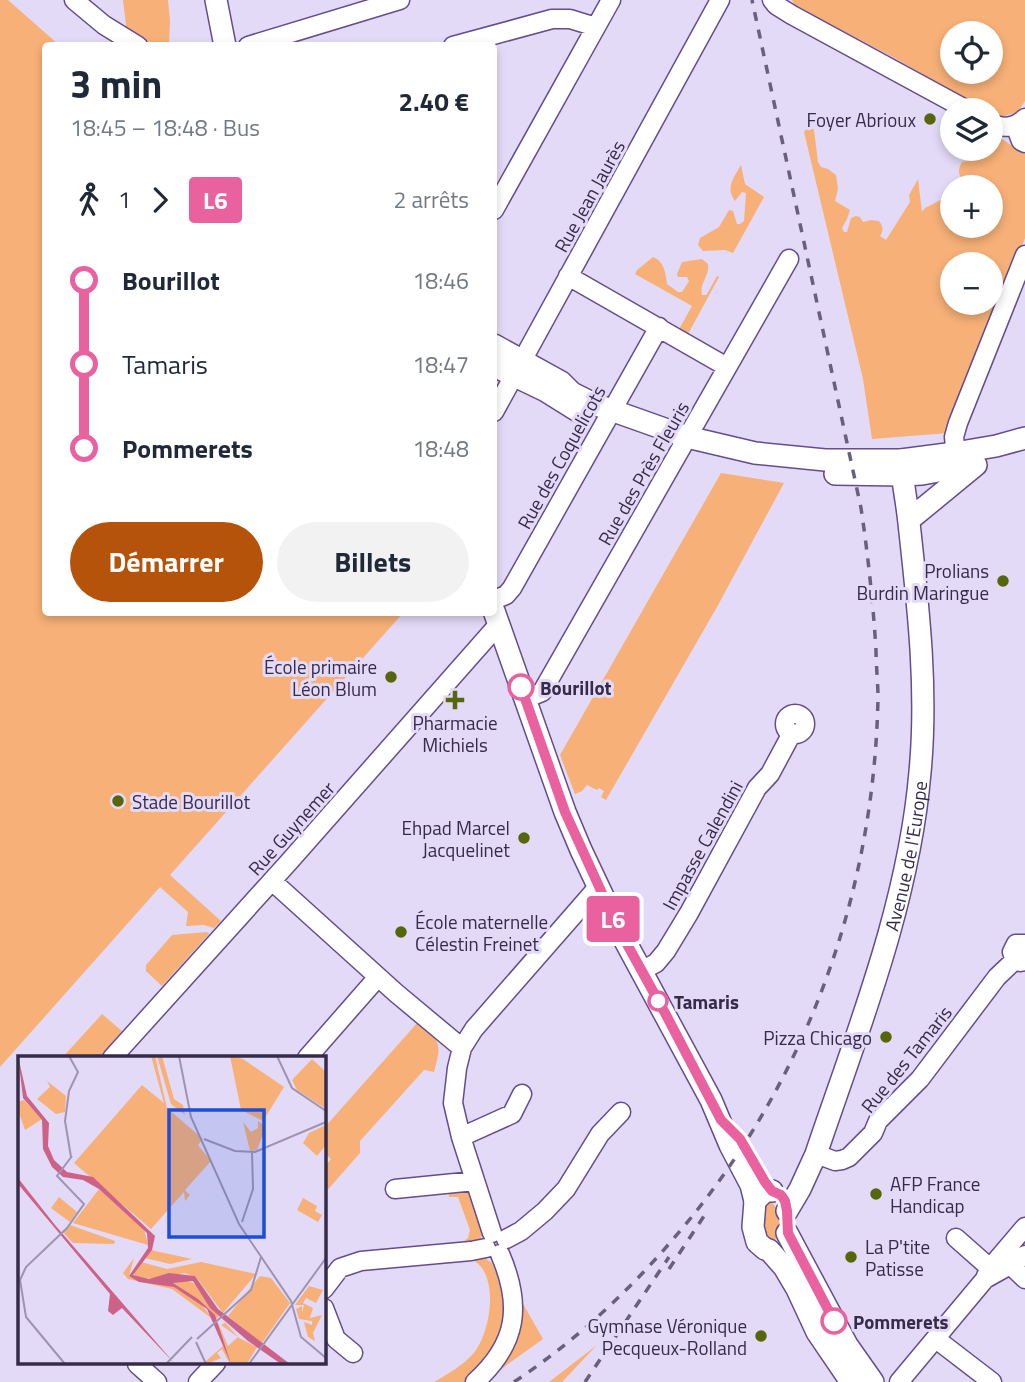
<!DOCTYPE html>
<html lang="fr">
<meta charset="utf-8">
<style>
:root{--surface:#fff;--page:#f2f2f3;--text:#1f2937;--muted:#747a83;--accent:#b45309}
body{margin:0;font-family:"Titillium Web",sans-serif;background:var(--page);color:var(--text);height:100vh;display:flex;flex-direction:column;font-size:26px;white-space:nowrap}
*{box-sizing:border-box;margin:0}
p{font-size:23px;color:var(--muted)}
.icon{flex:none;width:38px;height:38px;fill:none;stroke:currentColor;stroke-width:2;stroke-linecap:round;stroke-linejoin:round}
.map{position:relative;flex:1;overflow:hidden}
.sheet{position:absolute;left:42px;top:42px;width:455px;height:574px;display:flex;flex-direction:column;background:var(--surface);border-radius:7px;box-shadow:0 4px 10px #0003}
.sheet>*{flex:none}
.badge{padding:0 14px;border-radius:5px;font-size:24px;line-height:46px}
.tools{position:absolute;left:940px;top:21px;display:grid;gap:14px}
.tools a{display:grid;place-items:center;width:63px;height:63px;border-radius:50%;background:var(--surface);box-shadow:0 4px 10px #0003;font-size:35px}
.map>.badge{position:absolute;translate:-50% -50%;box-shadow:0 0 0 4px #fff}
.legs{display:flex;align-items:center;gap:10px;height:77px;padding:0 28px;font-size:23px}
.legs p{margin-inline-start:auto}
.summary{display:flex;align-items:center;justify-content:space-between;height:119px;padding:0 28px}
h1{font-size:38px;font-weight:700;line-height:52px}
.cta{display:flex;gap:14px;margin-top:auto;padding:14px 28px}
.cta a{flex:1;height:80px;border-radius:42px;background:var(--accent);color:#fff;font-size:28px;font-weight:700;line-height:80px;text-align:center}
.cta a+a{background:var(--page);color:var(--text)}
ul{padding:0 28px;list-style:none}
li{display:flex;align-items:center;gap:24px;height:84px;font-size:26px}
li i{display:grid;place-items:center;width:10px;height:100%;margin:0 9px;background:currentColor}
li i::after{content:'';width:18px;height:18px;margin:-9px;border:5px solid;border-radius:50%;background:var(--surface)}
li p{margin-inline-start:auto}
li:first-child i{background:linear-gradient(#0000 50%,currentColor 0)}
li:last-child i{background:linear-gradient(currentColor 50%,#0000 0)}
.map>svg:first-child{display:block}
.green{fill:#f7b077;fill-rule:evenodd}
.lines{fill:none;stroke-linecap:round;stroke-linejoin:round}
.minor-casing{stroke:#644d8d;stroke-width:21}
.major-casing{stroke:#644d8d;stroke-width:24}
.minor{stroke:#fff;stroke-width:18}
.major{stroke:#fff;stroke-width:21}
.rail{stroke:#6a607d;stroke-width:3.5;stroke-dasharray:9 9;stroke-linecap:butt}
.line-1-casing{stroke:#fff;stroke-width:16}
.line-1{stroke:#ea619f;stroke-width:10}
.poi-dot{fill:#57650b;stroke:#e3daf7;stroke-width:2.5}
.stop-1-dot{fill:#fff;stroke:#ea619f;stroke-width:3.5}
.labels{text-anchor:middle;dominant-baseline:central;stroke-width:6;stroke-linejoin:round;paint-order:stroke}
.poi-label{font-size:19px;fill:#362c49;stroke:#e3daf7;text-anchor:end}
.street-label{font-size:19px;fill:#362c49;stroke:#e3daf7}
.stop-label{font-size:19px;font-weight:bold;fill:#362c49;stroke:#e3daf7;text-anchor:start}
.inset-road{fill:none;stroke:#9e94b1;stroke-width:2}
.view{fill:#1d4ed8;fill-opacity:0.15;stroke:#1d4ed8;stroke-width:3.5}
.inset-edge{fill:none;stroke:#362c49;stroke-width:3.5}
</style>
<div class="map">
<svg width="1025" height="1382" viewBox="0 0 1025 1382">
<rect width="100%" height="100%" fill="#e3daf7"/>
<path class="green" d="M 0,0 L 8,0 L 59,45 L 46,46 L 46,612 L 403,613 L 170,875 L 221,921 L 214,928 L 204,925 L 186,926 L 188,912 L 160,887 L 0,1067 Z
M 123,0 L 168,0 L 170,21 L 169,45 L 155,45 L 123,32 L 126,25 Z
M 792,0 L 1025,0 L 1025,101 L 1018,112 L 998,118 L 991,113 L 990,110 L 985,110 L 891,56 L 795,6 ZM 952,33 L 990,33 L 990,72 L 952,72 Z
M 811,127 L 814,130 L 818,162 L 821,167 L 828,169 L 836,175 L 838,189 L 835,201 L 850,210 L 847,219 L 842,228 L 844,232 L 847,232 L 851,218 L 856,216 L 860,217 L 863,222 L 871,220 L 879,221 C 883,227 884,230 880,236 L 886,240 L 910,202 L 909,195 L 918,179 L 922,212 L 925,208 L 952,194 L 952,226 L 990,226 L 990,187 L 965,187 C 962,176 955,174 962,162 L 978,159 L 979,155 L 976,149 L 990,149 L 991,132 L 1025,154 L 1025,238 L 949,433 L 872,439 L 863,379 L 804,132 L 807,128 ZM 952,264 L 990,264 L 990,303 L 952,303 Z
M 741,165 L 745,184 L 764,197 L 733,253 L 725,250 L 703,251 L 698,245 L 700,238 L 719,227 L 729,210 L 733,211 L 737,224 L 740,224 L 744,221 L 746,193 L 742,192 L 735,201 C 725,188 734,177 741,165 Z
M 653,257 C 664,261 666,274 667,284 L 678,292 L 682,292 L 689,281 L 687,277 L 678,277 L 677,274 L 682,262 L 702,259 L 708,264 C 710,276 699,283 702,295 L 706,295 L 707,294 L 717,276 L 719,277 L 687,336 L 678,331 L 692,306 L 635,274 L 637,270 Z
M 721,473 L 784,483 L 717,607 L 606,800 L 601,797 L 604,791 L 599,788 L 597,790 L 587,785 L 582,791 L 575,794 L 560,755 Z
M 207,932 L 209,934 L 162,986 L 146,971 L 146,965 L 172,935 Z
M 102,1014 L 122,1031 L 99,1058 L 62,1058 Z
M 418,1022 C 441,1043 442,1042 434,1072 L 424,1070 L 360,1141 L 360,1153 L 324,1194 L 324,1168 L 331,1159 L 324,1152 L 324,1128 Z
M 448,1190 L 470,1190 L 484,1230 C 482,1243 471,1243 459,1245 L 468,1238 L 470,1230 L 458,1197 L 449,1197 Z
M 771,1202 C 781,1210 782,1230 775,1240 L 770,1241 L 766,1238 L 762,1217 L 766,1203 Z
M 483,1257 L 492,1263 L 502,1286 L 518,1295 L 543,1339 L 483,1382 L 434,1382 C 448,1374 463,1365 473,1354 C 492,1332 501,1268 468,1258 Z
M 597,1345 L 562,1382 L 549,1382 Z"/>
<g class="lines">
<defs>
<path id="minor" d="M 74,0 L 104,25 L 138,46
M 772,0 L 776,5 L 792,15 L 967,110
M 248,46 L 400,0
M 453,46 L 552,19 L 570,19 L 596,27
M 990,123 C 1004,129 1014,128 1025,118
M 1015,125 L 1021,141 L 1025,143
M 494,210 L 611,0
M 568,276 L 727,367
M 494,412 L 720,0
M 957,464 L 954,437 L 958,423 L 1025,255
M 494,600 L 506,595 L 512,588 L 659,327
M 525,699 L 542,692 L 789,259
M785 724a10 10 0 1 1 20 0a10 10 0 1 1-20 0Z
M 272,881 L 396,993 L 462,1048
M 1025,944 L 1016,944 L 1012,952 L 1015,960 L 1020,962 L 1025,961
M 641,971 L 656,963 L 666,951 L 689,913 L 757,788 L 770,774 L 792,733
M 112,1058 L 288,863 L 498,625
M 307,1058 L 378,977
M 461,1137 L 512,1114 L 522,1094
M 816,1154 L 835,1161 L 842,1160 L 849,1157 L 873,1133 L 878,1121 L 920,1079 L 997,977 L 1015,960
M 395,1189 L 475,1181
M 492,1233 L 461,1137 L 453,1103 L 457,1068 L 462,1048 L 474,1029 L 598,887
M 956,1238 L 990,1268 L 994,1273
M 506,1239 L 521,1231 L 545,1211 L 566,1189 L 600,1134 L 621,1112
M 1002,1257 L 1025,1279
M 986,1276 L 990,1268 L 1025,1227
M 324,1289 L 340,1268 L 361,1261 L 471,1251 L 486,1248
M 324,1308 L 336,1339 L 353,1353
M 936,1339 L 992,1382
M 137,1364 L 157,1382
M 198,1382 L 216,1363
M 475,1382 C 518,1343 522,1305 500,1254
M 899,1382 L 985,1279 L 1010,1265 L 1025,1255"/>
<g id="major">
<path d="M 216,0 L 225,46"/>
<path d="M 494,345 L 561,382 L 572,393 L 594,404 L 687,437 L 755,453 L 825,460 L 901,460 L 955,453 L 996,446 L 1025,438"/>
<path d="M 494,366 L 546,391 L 578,411"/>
<path d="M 835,474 L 902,475 L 922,474 L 967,466"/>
<path d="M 909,520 L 976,465"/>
<path d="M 494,611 L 565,812 L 581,850 L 617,926 L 711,1100 L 730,1145 L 751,1185 L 755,1201"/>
<path d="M 772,1191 L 765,1191 L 755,1201 L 753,1227 L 757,1242 L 765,1249 L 769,1250 L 784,1267 L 797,1289 L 817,1332 L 851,1382"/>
<path id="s1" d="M 787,1211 L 800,1189 L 816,1154 C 858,1030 909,903 920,772 C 928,689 918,605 909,523 C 907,502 902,481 901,460"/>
<path d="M 787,1233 L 847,1345 L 873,1382"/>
</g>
</defs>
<use href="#minor" class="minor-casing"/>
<use href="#major" class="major-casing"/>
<use href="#minor" class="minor"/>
<use href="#major" class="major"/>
<path class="rail" d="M 669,1269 L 704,1216
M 514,1382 C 571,1344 623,1297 668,1245 C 802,1093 874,901 878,698 C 878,682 876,666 876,650 C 873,602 868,555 861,508 L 752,0
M 585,1382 L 669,1257"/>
</g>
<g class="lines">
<defs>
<path id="line-1" d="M 521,687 L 565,812 L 617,926 L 665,1013 L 721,1120 L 740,1139 L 765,1182 L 772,1191 L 781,1195 L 785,1201 L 787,1211 L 788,1233 L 834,1321"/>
</defs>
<use href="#line-1" class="line-1-casing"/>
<use href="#line-1" class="line-1"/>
</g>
<g class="poi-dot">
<circle cx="930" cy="119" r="7"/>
<circle cx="1003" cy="581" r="7"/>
<circle cx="391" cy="677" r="7"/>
<path d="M451.5 689.5h7v7h7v7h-7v7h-7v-7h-7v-7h7z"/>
<circle cx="118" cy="801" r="7"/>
<circle cx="524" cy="838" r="7"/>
<circle cx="401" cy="932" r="7"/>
<circle cx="886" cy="1037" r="7"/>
<circle cx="876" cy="1194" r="7"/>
<circle cx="851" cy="1257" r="7"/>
<circle cx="761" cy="1336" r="7"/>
</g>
<g class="stop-1-dot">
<circle cx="521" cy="687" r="12"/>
<circle cx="658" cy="1001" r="9"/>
<circle cx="834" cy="1321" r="12"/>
</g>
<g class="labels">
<g class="poi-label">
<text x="916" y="119">Foyer Abrioux</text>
<text x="989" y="570">Prolians<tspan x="989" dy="22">Burdin Maringue</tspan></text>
<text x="377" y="666">École primaire<tspan x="377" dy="22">Léon Blum</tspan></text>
<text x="455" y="722" text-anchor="middle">Pharmacie<tspan x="455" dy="22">Michiels</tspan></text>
<text x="132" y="801" text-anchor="start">Stade Bourillot</text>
<text x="510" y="827">Ehpad Marcel<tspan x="510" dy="22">Jacquelinet</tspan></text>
<text x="415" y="921" text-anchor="start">École maternelle<tspan x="415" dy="22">Célestin Freinet</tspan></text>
<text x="872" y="1037">Pizza Chicago</text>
<text x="890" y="1183" text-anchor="start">AFP France<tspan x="890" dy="22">Handicap</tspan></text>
<text x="865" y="1246" text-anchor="start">La P'tite<tspan x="865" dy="22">Patisse</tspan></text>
<text x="747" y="1325">Gymnase Véronique<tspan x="747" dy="22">Pecqueux-Rolland</tspan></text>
</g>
<g class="street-label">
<text transform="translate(589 196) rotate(-61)">Rue Jean Jaurès</text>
<text transform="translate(561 457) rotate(-61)">Rue des Coquelicots</text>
<text transform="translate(643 473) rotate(-60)">Rue des Près Fleuris</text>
<text transform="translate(291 828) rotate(-48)">Rue Guynemer</text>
<text transform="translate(702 845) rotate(-61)">Impasse Calendini</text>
<text stroke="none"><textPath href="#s1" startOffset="376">Avenue de l'Europe</textPath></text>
<text transform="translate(906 1059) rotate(-51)">Rue des Tamaris</text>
</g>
<g class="stop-label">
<text x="540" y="687">Bourillot</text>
<text x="674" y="1001">Tamaris</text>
<text x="853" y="1321">Pommerets</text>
</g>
</g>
<g transform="translate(18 1056)">
<rect width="308" height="308" fill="#e3daf7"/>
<path d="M 133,0 L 137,0 L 149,52 L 185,83 L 180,89 L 193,105 L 167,134 L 172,139 L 167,145 L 166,136 L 133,173 L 56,107 L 124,29 L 146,47 ZM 139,0 L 144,0 L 156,43 L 165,49 L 167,59 L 153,48 ZM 212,0 L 225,3 L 266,31 L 245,65 L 223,54 ZM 294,3 L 308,16 L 308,53 L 279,34 L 274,24 ZM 29,25 L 48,40 L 47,56 L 38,58 L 19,43 L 32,31 ZM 6,44 L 24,63 L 7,74 L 0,54 L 0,46 ZM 240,65 L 248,70 L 239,94 L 232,95 L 225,66 L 233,76 L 240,72 ZM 308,69 L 308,89 L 299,100 L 285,87 L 291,77 ZM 81,133 L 126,173 L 130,189 L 55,167 ZM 41,141 L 59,156 L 52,166 L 33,152 ZM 285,142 L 299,150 L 297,155 L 304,159 L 300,166 L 279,154 ZM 52,169 L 97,185 L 96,188 L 55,187 L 45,176 ZM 134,194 L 137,195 L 174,203 L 152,208 L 127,202 ZM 116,202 L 111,220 L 156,231 L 181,246 L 196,264 L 154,233 L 110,223 L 105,217 ZM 123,206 L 149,213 L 183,206 L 238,218 L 205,257 L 178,221 L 166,217 L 137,223 L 117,221 L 115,214 ZM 242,220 L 253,222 L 272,247 L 244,287 L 210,260 ZM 164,223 L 178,228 L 201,260 L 198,263 L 192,254 L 155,227 ZM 291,230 L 305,234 L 298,247 L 288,242 L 285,247 L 295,252 L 292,262 L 304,259 L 295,277 L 297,285 L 290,281 L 286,266 L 294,269 L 294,265 L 281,263 L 278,253 L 284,250 L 284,257 L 286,249 L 277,249 ZM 203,262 L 221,282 L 239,291 L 229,308 L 212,308 L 204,293 L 199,297 L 203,302 L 189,308 L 188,305 L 205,290 L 211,301 L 199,270 L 200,267 L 210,290 L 220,281 L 203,269 L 207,267 Z" fill="#f7b077"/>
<path d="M 0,0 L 9,40 L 31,67 L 30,90 L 36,104 L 49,116 L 75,121 L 137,180 L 134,194 L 115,219 L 131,223 L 151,217 L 177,220 L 200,253 L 272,308 L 263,308 L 230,285 L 192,252 L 175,225 L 155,227 L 180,243 L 197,259 L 213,308 L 189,253 L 156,231 L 121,226 L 111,220 L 130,192 L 129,177 L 81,133 L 65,124 L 45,121 L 34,111 L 25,93 L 24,64 L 5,42 ZM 0,122 L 37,169 L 157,308 L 104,252 L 95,259 L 90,255 L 92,238 L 0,128 Z" fill="#cd6289"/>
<path class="inset-road" d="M 51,0 L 60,16 L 51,35 L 47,65 L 53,101M 161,0 L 173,61 L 221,168 L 273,245 L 283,281 L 308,302M 259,0 L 274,32 L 308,55M 186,83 L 217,95 L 237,96 L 308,66M 224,166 L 235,133 L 234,96M 179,283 L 233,234 L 243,201M 178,286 L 188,308M 47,308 L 8,261 L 2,224 L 8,211 L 49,172 L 66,148 L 39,120 L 54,100M 148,308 L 174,281M 231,308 L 308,202"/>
<path class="view" d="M 151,54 L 246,54 L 246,181 L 151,181 Z"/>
<rect width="308" height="308" class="inset-edge"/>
</g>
</svg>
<div class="tools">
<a><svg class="icon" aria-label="locate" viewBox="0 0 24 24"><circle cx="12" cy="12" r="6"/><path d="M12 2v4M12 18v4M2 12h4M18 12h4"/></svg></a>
<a><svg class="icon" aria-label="layers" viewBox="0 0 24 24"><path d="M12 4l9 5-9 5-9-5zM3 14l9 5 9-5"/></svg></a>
<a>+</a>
<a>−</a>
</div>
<b class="badge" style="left:613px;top:919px;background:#ea619f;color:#fff">L6</b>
<section class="sheet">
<div class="summary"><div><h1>3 min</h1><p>18:45 – 18:48 · Bus</p></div><b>2.40 €</b></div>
<div class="legs"><svg class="icon" aria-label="walk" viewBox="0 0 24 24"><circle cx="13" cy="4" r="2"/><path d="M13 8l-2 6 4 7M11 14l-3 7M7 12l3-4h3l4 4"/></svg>1<svg class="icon" aria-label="forward" viewBox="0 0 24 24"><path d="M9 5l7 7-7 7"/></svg><b class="badge" style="background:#ea619f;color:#fff">L6</b><p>2 arrêts</p></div>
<ul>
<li><i style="color:#ea619f"></i><b>Bourillot</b><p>18:46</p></li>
<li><i style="color:#ea619f"></i><span>Tamaris</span><p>18:47</p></li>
<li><i style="color:#ea619f"></i><b>Pommerets</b><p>18:48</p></li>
</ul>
<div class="cta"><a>Démarrer</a><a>Billets</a></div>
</section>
</div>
